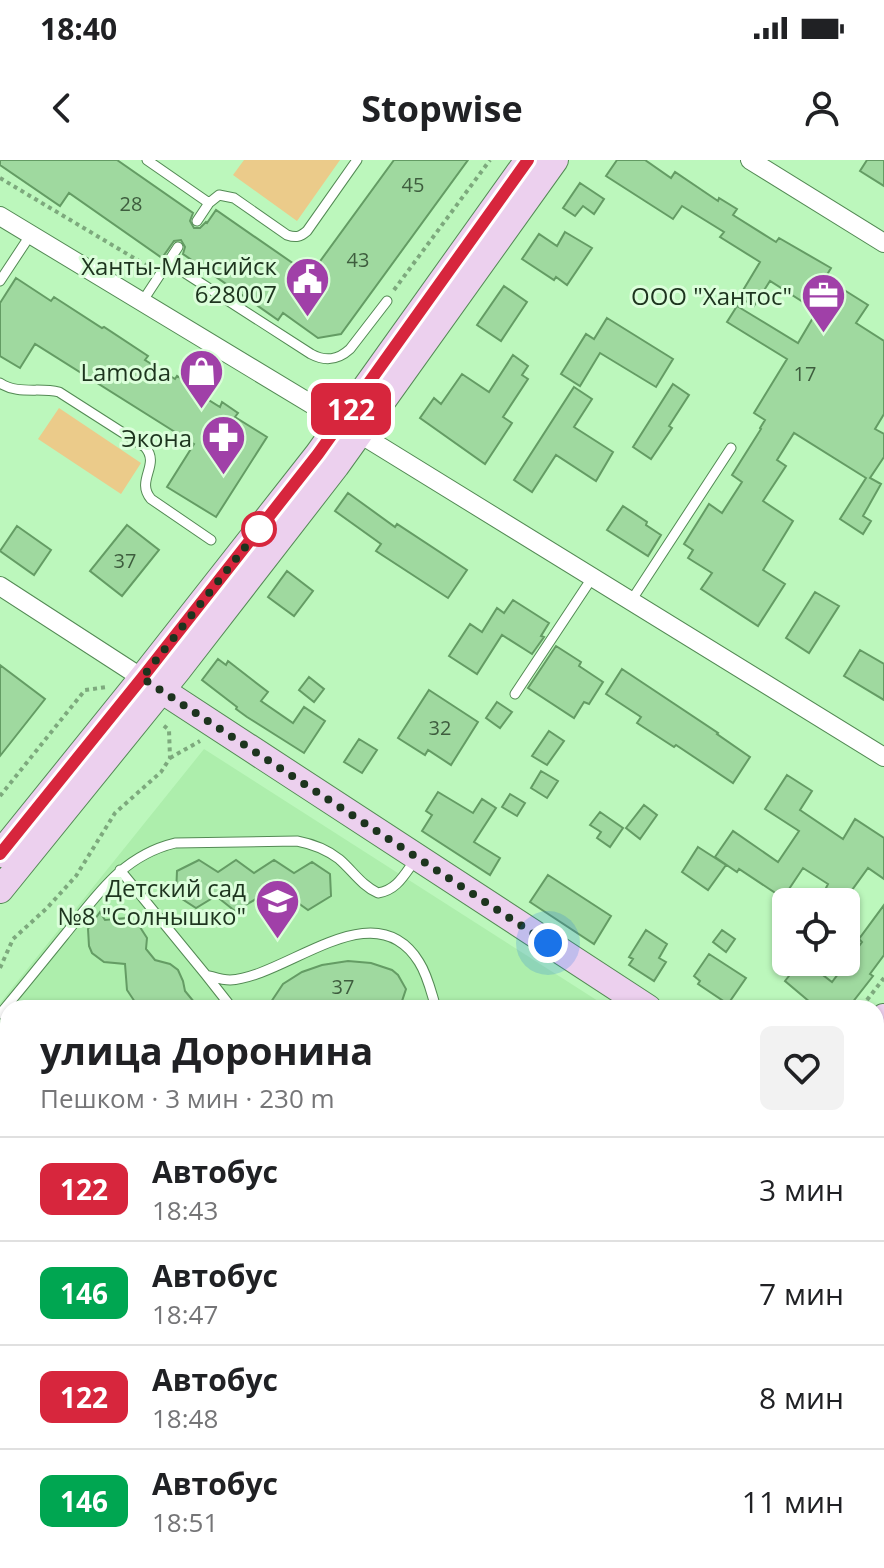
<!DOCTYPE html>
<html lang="ru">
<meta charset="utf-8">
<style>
:root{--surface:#fff;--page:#f2f2f2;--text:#202124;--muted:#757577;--line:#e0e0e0}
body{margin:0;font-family:"Open Sans",sans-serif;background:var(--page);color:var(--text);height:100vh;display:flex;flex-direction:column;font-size:30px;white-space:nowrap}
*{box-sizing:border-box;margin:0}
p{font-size:26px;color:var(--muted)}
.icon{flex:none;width:44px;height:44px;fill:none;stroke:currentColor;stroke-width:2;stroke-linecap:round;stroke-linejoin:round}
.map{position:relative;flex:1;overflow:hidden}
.details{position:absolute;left:0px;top:840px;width:884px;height:568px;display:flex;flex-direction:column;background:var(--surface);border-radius:24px 24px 0 0;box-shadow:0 2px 6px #0004}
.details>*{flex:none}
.badge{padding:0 16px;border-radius:12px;font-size:28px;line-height:52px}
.fabs{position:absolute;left:772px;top:728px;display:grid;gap:16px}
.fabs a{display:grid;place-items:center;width:88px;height:88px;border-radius:12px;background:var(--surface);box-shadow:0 2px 6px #0004;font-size:40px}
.you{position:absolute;width:40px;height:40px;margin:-20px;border:6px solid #fff;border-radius:50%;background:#1a73e8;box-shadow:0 0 0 12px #1a73e833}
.map>.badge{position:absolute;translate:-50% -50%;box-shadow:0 0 0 4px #fff}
.round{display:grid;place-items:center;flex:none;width:84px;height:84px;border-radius:12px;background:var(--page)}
.overview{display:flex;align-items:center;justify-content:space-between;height:136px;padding:0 40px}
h1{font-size:38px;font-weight:700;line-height:60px}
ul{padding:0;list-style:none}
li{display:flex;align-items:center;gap:24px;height:104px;padding:0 40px;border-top:2px solid var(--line)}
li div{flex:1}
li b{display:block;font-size:30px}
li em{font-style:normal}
li .badge{min-width:88px;font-weight:700;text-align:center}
.status{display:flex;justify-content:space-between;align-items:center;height:56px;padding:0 40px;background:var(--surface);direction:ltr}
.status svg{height:22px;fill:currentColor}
header{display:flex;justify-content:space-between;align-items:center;height:104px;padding:0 40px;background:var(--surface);font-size:36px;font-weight:700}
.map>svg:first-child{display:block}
.built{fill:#adeeac}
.green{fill:#ebcb8a}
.building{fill:#9fd99f;stroke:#649c64;stroke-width:2}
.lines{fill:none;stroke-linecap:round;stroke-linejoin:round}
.lane-casing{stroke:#538a54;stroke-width:11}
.street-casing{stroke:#538a54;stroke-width:20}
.secondary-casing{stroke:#538a54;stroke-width:28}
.path{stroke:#7da97d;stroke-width:4;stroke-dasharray:4 4;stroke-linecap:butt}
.lane{stroke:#fff;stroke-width:9}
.street{stroke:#fff;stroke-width:18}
.secondary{stroke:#ecd0ee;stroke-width:26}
.line-casing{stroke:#fff;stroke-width:18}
.line{stroke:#d7263d;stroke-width:12}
.walk{stroke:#1d341e;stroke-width:8;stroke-dasharray:0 14.4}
.stop-dot{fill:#fff;stroke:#d7263d;stroke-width:4}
.labels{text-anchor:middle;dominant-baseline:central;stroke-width:6;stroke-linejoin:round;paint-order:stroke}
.number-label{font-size:20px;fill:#3e5d3e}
.poi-label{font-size:24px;fill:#1d341e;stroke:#dbfeda;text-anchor:end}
</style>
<div class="status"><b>18:40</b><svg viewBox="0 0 49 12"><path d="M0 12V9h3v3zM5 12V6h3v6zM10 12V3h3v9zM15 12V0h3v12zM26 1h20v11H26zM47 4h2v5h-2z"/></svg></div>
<header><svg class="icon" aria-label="back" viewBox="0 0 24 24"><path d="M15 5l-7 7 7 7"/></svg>Stopwise<svg class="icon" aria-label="person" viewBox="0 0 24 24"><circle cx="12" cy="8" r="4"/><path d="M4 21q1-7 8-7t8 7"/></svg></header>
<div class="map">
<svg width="884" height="1408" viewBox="0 0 884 1408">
<rect width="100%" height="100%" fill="#bcf7bc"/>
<path class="built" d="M 204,589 L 609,848 L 8,848 L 8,912 L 0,905 L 0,843 Z
M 22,1400 L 197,1400 L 191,1408 L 14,1408 Z"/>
<path class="green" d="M 244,0 L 340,0 L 297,61 L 233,15 Z
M 59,248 L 141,303 L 121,334 L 38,279 Z
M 884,1311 L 884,1408 L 766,1408 L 777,1400 L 876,1400 L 876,1320 Z"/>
<path class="building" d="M 0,0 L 117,0 L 193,53 L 190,61 L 194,68 L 200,68 L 206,62 L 207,63 L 216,50 L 310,115 L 394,0 L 468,0 L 341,174 L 318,178 L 283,153 L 278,160 L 183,94 L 185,87 L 181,80 L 174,81 L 162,98 L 69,33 L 60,46 L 0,5 Z
M 617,0 L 645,0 L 671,18 L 675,12 L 718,41 L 719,38 L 737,49 L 733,55 L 776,82 L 779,78 L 831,108 L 825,118 L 868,145 L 856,163 L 884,181 L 884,254 L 875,269 L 884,274 L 884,297 L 870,318 L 881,324 L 863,356 L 871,361 L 863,374 L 840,359 L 866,318 L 794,273 L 777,300 L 786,306 L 763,341 L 793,361 L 763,410 L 785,424 L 758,466 L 701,429 L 712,413 L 688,398 L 693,390 L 684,384 L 709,344 L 722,353 L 742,322 L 732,315 L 761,269 L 760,268 L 765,260 L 754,253 L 787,199 L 727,162 L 737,146 L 798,183 L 817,151 L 770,121 L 754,146 L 739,137 L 760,102 L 720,77 L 724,72 L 682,46 L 673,59 L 606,16 Z
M 867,0 L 884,0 L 884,26 L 860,11 Z
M 580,23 L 604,39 L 594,54 L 583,46 L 575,56 L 563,48 Z
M 565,72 L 592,88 L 567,125 L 556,117 L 554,120 L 522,99 L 539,74 L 557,86 Z
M 16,118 L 51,141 L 54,137 L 102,168 L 104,167 L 148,196 L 145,200 L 175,219 L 177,216 L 192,226 L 191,229 L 220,247 L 222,242 L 238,253 L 235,257 L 267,277 L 216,357 L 167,327 L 194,284 L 35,184 L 20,208 L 0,196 L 0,143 Z
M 504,126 L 527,142 L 501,181 L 477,165 Z
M 607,158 L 673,199 L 656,227 L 600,193 L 580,226 L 561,214 L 586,174 L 594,179 Z
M 513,195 L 528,206 L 522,215 L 528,219 L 503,257 L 512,263 L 485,304 L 420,258 L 434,238 L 441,244 L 462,214 L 489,232 Z
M 673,224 L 689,235 L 669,266 L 672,268 L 651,299 L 633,287 Z
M 574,227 L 592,239 L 574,267 L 613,292 L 596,321 L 556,295 L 532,332 L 514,320 Z
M 348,333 L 395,367 L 397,364 L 467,410 L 448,438 L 376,391 L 381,384 L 335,351 Z
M 623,346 L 647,362 L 646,365 L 661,375 L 648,396 L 607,370 Z
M 127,365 L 159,390 L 122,436 L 90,411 Z
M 17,366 L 51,390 L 34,415 L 0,391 Z
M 287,411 L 313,431 L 294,456 L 268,437 Z
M 815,432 L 839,446 L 809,493 L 786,478 Z
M 513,440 L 549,463 L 541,476 L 544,477 L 532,494 L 502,475 L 477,514 L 449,496 L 470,464 L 482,472 L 497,448 L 504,453 Z
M 556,486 L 581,502 L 579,506 L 603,522 L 589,544 L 584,542 L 574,558 L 528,528 Z
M 860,490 L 884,504 L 884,540 L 844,516 Z
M 218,499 L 226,505 L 228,501 L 268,532 L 261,541 L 293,563 L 304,547 L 325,561 L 304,593 L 247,557 L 236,549 L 237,547 L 202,520 Z
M 0,505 L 45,539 L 0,596 Z
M 622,509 L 718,573 L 717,574 L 750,597 L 733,623 L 676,585 L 674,587 L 637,563 L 641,557 L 606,534 Z
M 309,517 L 324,529 L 314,542 L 299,530 Z
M 429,530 L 478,562 L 451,605 L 428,590 L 425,595 L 398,578 Z
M 497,542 L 512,552 L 500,568 L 486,558 Z
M 549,571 L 564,581 L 547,605 L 532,596 Z
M 359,579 L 377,590 L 362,613 L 344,602 Z
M 541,611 L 558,621 L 547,638 L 531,628 Z
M 787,615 L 812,631 L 800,650 L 843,679 L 855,659 L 884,678 L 884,719 L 868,708 L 844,741 L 826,728 L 828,724 L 803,708 L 783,738 L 739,709 L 737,712 L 715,697 L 733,671 L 778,702 L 799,671 L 765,649 Z
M 438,632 L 473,653 L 482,639 L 496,648 L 474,682 L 500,698 L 490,715 L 422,671 L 432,655 L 426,651 Z
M 510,634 L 525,643 L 517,656 L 502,647 Z
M 644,645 L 657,655 L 640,679 L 626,668 Z
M 600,652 L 623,668 L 610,687 L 597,678 L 601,672 L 590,665 Z
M 698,687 L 726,705 L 708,730 L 682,712 Z
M 199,700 L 218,712 L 236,700 L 254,713 L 274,700 L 294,713 L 312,702 L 330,714 L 331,736 L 308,750 L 291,738 L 272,749 L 256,739 L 235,751 L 216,736 L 196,748 L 176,735 L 177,711 Z
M 548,715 L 611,756 L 594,784 L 530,742 Z
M 884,745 L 884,795 L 870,814 L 873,816 L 848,848 L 817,848 L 785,821 L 800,802 L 806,802 L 832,822 L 862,782 L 859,779 Z
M 100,752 L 105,760 L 126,758 L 138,764 L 147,778 L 146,789 L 155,800 L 170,804 L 178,810 L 183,821 L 185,831 L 199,848 L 152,847 L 135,842 L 127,830 L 125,804 L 104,802 L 92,793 L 89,786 L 88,769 Z
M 646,770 L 667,784 L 659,798 L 666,802 L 654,821 L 629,805 L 633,799 L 629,797 Z
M 722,770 L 735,779 L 726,792 L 713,782 Z
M 709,794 L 746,818 L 728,844 L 698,824 L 700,821 L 694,816 Z
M 348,801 L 371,803 L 392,810 L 398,815 L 406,829 L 402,841 L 392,848 L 267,848 L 283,824 L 302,812 L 322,805 Z"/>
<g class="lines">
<defs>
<path id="lane" d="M 147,0 L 209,43 L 197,61
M 209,43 L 219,35 L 234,38 L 287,75 C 296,78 300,77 307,71 L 357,0
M 168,102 L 311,194 C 326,202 338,200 350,189 L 387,141
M 0,121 L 31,74
M 142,142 L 178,87
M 0,223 C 18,235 39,227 59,232 L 145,287 C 161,305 135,320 151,339 L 211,380
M 631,441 L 731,288
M 515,534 L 592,418
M 120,710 L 206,815 C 214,817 222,820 230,820 C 287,817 374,729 419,802 C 428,816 431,832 436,848
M 206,815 L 232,848
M 0,854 C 21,829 42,803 63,777 C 96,737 121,696 175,683 L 297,681 C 313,684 326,689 339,699 C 352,710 362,726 378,733 C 397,730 404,715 415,700
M 0,1076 L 8,1083
M 0,1177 L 8,1168
M 0,1247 L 8,1254
M 0,1392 L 8,1383
M 8,1400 L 18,1408
M 173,1408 L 179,1400
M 268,1408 L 274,1400"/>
<path id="street" d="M 750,0 L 884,83
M 0,56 L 341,262
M 360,274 L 884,597
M 0,426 L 142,518
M 876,997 L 884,1002
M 567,1400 L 577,1408
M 470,1408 L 476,1400"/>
<path id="secondary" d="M 149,522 L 648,848
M 0,694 L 142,518 L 318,294 L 528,0
M 0,730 L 178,510 L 336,306 L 555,0
M 876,867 L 884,857
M 0,941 L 8,948"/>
</defs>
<use href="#lane" class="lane-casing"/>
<use href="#street" class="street-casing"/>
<use href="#secondary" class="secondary-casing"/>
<path class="path" d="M 0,18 L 149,107
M 394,130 L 490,0
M 170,598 L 200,581
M 0,636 L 85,530 L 107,527
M 0,808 L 13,779 L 47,748 L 76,716 L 115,653 L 161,612 L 170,598 L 169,570 L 163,565
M 867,840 L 884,818
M 876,923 L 884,912
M 506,1408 L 513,1400"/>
<use href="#lane" class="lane"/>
<use href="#street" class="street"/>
<use href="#secondary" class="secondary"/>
</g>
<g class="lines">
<defs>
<path id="line" d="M 0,694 L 142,518 L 318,294 L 528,0"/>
</defs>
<use href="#line" class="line-casing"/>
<use href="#line" class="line"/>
<path class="walk" d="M 259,369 L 261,367 L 142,518 L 548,783"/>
</g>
<defs>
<symbol id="civic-pin" viewBox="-11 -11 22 30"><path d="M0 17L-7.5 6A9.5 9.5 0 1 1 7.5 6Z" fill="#a040a8" stroke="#dbfeda"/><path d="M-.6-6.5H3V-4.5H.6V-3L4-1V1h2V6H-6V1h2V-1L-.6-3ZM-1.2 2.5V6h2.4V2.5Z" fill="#fff"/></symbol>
<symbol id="office-pin" viewBox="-11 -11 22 30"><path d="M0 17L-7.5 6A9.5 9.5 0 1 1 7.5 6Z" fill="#a040a8" stroke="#dbfeda"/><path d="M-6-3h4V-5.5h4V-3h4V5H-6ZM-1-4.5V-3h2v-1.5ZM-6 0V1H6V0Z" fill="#fff"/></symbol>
<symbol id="shop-pin" viewBox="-11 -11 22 30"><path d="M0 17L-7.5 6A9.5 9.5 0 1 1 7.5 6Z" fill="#a040a8" stroke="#dbfeda"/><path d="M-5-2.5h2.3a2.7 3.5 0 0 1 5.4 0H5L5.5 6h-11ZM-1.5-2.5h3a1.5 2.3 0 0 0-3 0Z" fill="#fff"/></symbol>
<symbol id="pharmacy-pin" viewBox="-11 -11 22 30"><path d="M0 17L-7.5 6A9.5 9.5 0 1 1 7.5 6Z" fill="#a040a8" stroke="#dbfeda"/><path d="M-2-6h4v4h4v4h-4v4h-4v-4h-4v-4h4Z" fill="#fff"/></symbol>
<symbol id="school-pin" viewBox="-11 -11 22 30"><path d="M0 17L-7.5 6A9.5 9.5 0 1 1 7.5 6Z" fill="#a040a8" stroke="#dbfeda"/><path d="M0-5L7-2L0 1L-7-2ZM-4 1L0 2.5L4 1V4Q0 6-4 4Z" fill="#fff"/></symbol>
</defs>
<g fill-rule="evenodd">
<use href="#civic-pin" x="282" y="94" width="51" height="69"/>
<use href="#office-pin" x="798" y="110" width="51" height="69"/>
<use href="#shop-pin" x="176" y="186" width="51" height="69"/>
<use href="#pharmacy-pin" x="198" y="252" width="51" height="69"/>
<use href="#school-pin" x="252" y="716" width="51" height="69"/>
</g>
<circle class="stop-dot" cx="259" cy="369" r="16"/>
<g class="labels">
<g class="number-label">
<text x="413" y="24">45</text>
<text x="131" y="43">28</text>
<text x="358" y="99">43</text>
<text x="805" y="213">17</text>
<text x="125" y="400">37</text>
<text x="440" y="567">32</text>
<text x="343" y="826">37</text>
</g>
<g class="poi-label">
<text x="277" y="105">Ханты-Мансийск<tspan x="277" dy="28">628007</tspan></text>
<text x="792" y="135">ООО "Хантос"</text>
<text x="171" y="211">Lamoda</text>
<text x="192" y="277">Экона</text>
<text x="246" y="727">Детский сад<tspan x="246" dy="28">№8 "Солнышко"</tspan></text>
</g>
</g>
</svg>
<div class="fabs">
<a><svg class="icon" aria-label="locate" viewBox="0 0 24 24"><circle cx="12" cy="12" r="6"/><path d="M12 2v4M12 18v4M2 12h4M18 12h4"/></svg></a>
</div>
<div class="you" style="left:548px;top:783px"></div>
<b class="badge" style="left:351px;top:249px;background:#d7263d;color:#fff">122</b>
<section class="details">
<div class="overview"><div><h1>улица Доронина</h1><p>Пешком · 3 мин · 230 m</p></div><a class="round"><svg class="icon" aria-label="heart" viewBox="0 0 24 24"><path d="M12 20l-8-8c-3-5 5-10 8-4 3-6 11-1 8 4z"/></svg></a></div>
<ul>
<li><span class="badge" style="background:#d7263d;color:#fff">122</span><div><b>Автобус</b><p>18:43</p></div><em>3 мин</em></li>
<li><span class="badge" style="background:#00a651;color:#fff">146</span><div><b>Автобус</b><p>18:47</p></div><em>7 мин</em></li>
<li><span class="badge" style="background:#d7263d;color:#fff">122</span><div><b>Автобус</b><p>18:48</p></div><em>8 мин</em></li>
<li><span class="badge" style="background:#00a651;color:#fff">146</span><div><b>Автобус</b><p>18:51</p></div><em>11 мин</em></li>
</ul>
</section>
</div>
